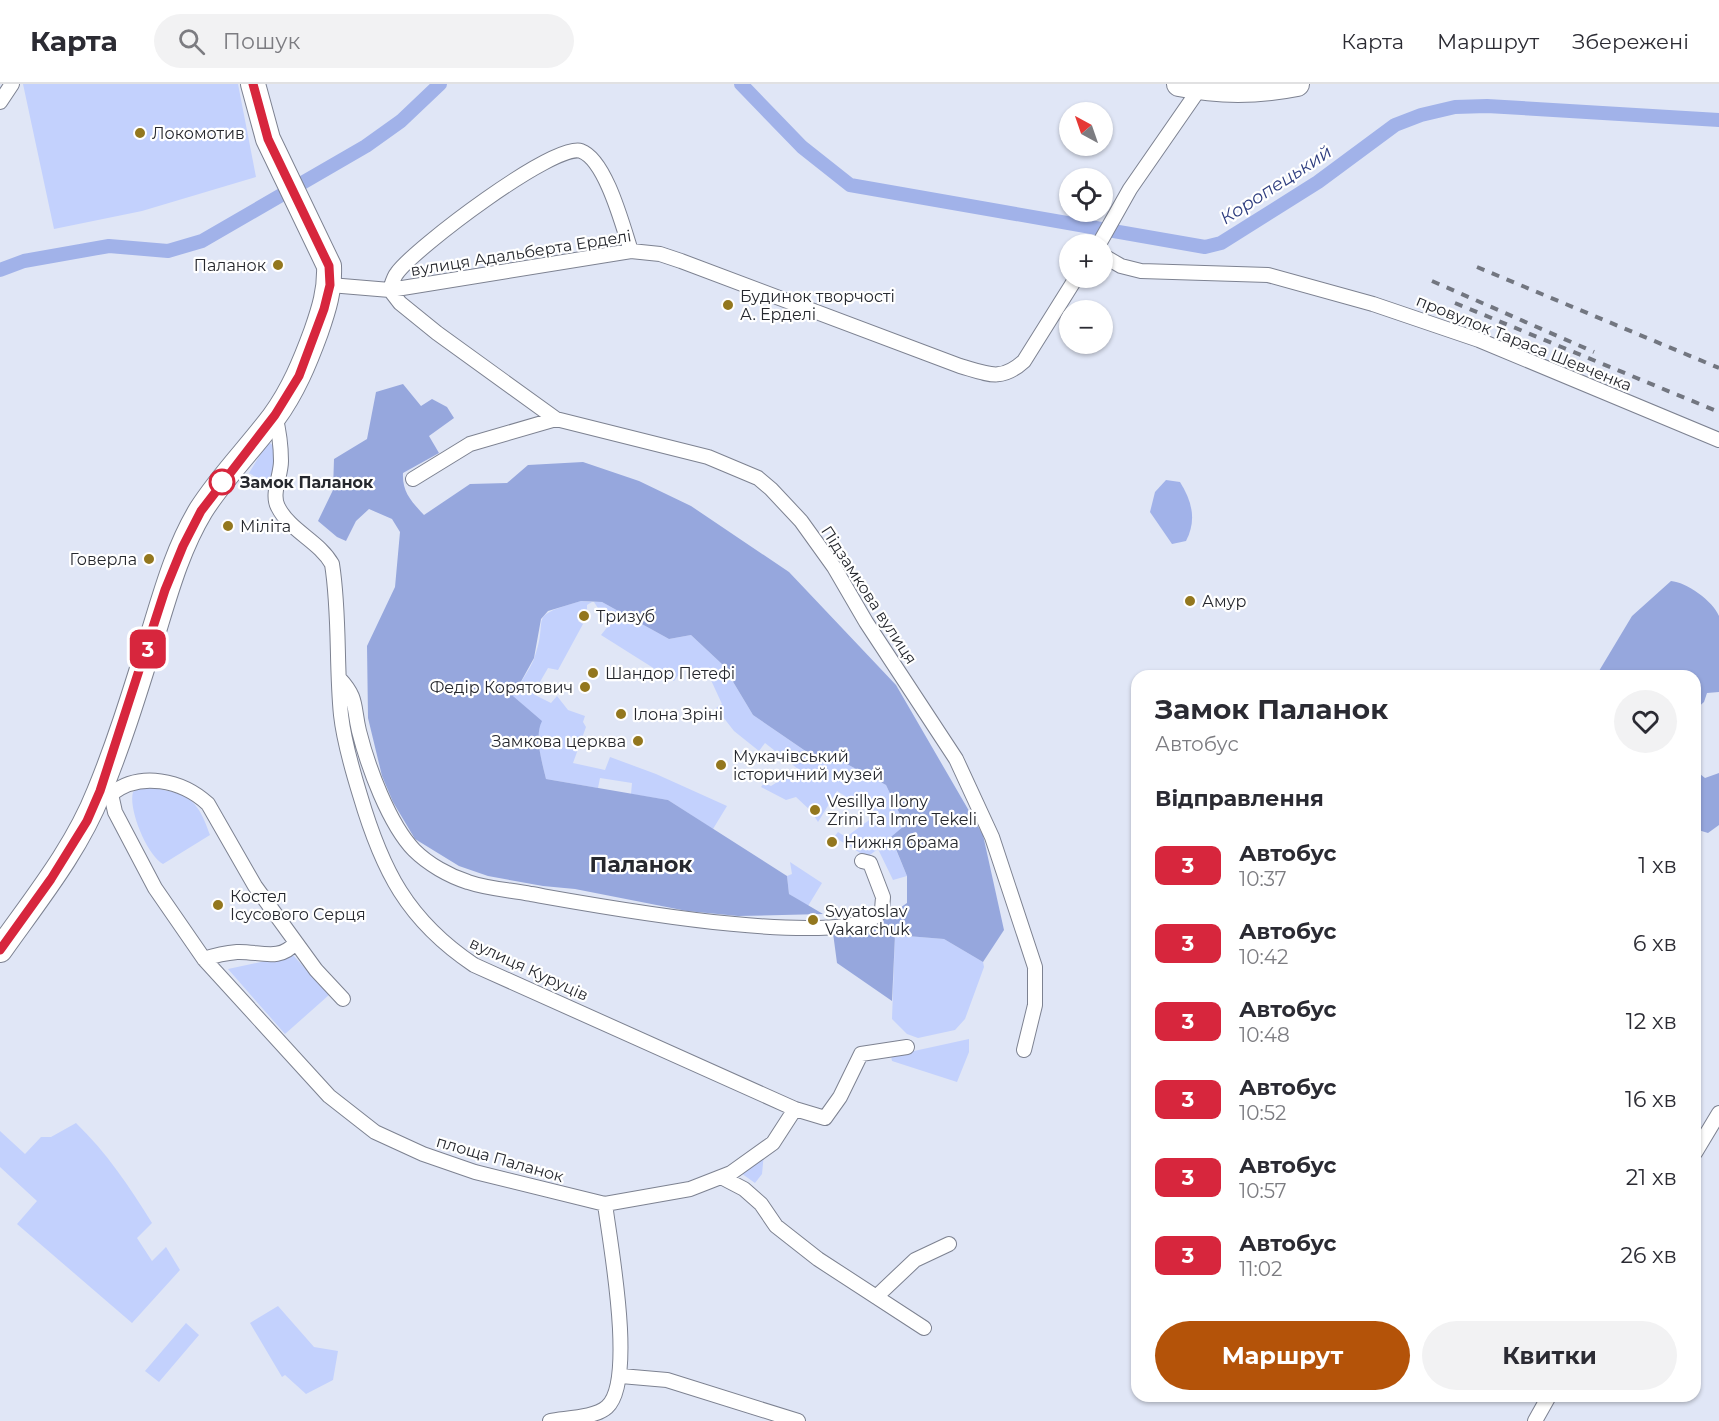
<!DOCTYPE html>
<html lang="uk">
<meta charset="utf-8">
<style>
:root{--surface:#fff;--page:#f2f2f3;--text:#2b2b33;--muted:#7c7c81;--line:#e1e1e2;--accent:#b45309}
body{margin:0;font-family:Montserrat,sans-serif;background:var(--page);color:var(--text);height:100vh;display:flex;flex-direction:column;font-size:22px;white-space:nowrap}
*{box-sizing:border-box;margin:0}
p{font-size:20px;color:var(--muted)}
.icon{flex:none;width:33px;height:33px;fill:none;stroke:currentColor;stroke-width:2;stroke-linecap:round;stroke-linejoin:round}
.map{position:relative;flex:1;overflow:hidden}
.panel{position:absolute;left:1131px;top:586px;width:570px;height:732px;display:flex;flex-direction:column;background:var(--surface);border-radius:18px;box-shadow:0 2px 4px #0004}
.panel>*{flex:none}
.badge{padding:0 12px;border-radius:9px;font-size:21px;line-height:39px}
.needle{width:39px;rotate:320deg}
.controls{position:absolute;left:1059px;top:18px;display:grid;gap:12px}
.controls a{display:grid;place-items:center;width:54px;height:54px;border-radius:50%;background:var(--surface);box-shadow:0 2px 4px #0004;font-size:30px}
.map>.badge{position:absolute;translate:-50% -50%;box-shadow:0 0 0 3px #fff}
h2{padding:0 24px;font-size:22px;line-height:54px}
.round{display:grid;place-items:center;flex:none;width:63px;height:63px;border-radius:32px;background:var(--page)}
.summary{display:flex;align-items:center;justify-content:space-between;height:102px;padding:0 24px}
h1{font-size:28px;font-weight:700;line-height:45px}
.button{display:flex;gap:12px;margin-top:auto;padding:12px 24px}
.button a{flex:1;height:69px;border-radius:36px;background:var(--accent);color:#fff;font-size:24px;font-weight:700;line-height:69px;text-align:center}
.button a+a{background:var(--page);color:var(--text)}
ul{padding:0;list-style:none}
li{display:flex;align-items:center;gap:18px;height:78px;padding:0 24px}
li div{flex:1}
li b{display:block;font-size:22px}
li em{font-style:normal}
li .badge{min-width:66px;font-weight:700;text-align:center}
header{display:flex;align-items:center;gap:36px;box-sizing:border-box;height:84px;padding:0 30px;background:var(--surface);border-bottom:2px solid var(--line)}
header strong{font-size:28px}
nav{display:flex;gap:33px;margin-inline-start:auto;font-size:21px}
.search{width:420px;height:54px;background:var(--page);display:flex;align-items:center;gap:15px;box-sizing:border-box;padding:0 21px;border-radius:33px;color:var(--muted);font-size:22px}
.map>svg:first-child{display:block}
.green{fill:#c3d1fd}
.forest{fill:#96a7dd}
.water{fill:#a1b2e9}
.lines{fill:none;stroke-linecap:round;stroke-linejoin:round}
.canal{stroke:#a1b2e9;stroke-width:14}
.street-casing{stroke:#7d8291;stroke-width:16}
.highway-casing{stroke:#7d8291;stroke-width:26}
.street{stroke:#fff;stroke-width:14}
.highway{stroke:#fff;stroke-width:24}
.rail{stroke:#727680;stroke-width:4;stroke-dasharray:8 8;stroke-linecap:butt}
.line-casing{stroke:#fff;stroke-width:14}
.line{stroke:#d7263d;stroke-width:9}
.poi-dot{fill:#93771e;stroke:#fff;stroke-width:2}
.stop-dot{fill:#fff;stroke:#d7263d;stroke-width:3}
.labels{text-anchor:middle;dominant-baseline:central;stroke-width:4.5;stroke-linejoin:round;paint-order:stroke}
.poi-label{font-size:16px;fill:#26282e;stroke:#fff;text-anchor:start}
.street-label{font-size:16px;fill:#26282e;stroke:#fff}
.stop-label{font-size:16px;font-weight:bold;fill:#26282e;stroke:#fff;text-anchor:start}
.water-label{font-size:18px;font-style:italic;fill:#2e3d7f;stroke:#fff}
.district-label{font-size:22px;font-weight:bold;fill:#26282e;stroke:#fff}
</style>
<header>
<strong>Карта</strong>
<div class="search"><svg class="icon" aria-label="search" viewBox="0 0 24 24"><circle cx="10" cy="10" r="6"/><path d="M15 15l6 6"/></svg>Пошук</div>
<nav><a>Карта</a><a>Маршрут</a><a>Збережені</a></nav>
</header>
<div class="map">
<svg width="1719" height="1337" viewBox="0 0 1719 1337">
<rect width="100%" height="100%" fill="#e0e6f6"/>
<path class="green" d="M 23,0 L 238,0 L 256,93 L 142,127 L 54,145 Z
M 268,358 C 284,366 274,388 271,402 L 249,389 Z
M 581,517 L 592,518 L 587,521 L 587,529 L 578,537 L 583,540 L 558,586 L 548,584 L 533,610 L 551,619 L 557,612 L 568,626 L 585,632 L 583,638 L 586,643 L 573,679 L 605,686 L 610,673 L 656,690 L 727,722 L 713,745 L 668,716 L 631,710 L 632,699 L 600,694 L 598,704 L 546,695 C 542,678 534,652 541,637 L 513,612 C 519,600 529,587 534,575 C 551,530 523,534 581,517 Z
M 594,518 L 602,518 L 669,555 L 691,551 L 723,581 L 753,631 L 823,679 L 845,679 L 886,701 L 905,741 L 891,754 L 907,792 L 893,796 L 878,765 L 867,773 L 834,753 L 838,748 L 846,753 L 876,731 L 837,707 L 818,738 L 811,727 L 796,713 L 786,716 L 761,703 L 764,699 L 771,702 L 798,685 L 765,659 L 759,667 L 734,647 L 716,624 L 722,620 L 710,594 L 686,581 L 674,597 L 601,551 L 609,541 Z
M 143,702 C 183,710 196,708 210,751 L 163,780 C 147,771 128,725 133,708 Z
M 790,778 L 822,799 L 808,822 L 789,810 L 787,792 L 792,790 Z
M 895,851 L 944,855 L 983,878 L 984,883 L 965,935 L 955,946 L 918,954 L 907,950 L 892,935 Z
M 293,871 L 329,911 L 285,950 L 228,885 Z
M 969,955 L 969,968 L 957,998 L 892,977 L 891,972 Z
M 76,1039 C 107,1069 129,1102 152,1139 L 137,1154 L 152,1177 L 166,1163 L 180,1186 L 132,1239 L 17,1140 L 37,1117 L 0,1083 L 0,1047 L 25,1070 L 41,1053 L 51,1053 Z
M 764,1069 L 762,1090 L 755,1099 L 738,1087 Z
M 278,1222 L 314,1263 L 338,1267 L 333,1296 L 306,1310 L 285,1291 L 282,1293 L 250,1239 Z
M 186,1239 L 199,1251 L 159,1298 L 145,1287 Z"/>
<path class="forest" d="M 403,300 L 421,322 L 432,315 L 447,323 L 454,334 L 429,352 L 439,369 L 403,389 C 402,408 411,417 424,431 L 470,400 L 507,399 L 528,381 L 583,378 L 639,397 L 691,422 L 789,488 L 896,601 L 983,751 L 1004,846 L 983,878 L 944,855 L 895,851 L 892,917 L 837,879 L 833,849 L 877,840 L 907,819 L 907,792 L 891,753 L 905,741 L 886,701 L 845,679 L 823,679 L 753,631 L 723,581 L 691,551 L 669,555 L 602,518 L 581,517 L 548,527 L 541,535 L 534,574 L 513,612 L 542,637 C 534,652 542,678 546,695 L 668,716 L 787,792 L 789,810 L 823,830 L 738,832 L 687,827 L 575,805 L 543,802 L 488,792 L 459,782 L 415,755 L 393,718 L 382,692 L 368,634 L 367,562 L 395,503 L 400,448 L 392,435 L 369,425 L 356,437 L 346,457 L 337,453 L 318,437 L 333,406 L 334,375 L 367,355 L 376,308 Z
M 1671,497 C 1686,498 1713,517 1719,532 C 1719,544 1719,593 1719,608 L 1707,609 L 1704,618 L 1695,626 L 1695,592 L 1596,592 L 1632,532 Z
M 1695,686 L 1705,694 L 1719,689 L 1719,741 L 1708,749 L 1695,745 Z"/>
<path class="water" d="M 1166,396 L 1180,398 C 1192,417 1197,436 1186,457 L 1172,460 L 1150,428 L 1155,408 Z"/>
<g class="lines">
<path class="canal" d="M 741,0 L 802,63 L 850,101 L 1205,163 L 1221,159 L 1318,98 L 1395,41 L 1421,31 L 1455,23 L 1487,22 L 1719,36
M 0,186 L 24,177 L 109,162 L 168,167 L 202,157 L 366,62 L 401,37 L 440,0"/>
<defs>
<path id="street" d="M 0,18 L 12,0
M 1099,160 L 1130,105 L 1200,4
M 1102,171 L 1121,182 L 1141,187 L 1268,191 L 1373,220 L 1479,256 L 1719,356
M 330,201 L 390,206 L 631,167 L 660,170 L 681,177 L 960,282 C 988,290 1001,298 1024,277 L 1076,194
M 390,206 C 392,200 393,194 397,189 C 415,164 555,58 581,67 C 606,76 623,143 631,167
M 390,206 L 400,219 L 437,249 L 556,335
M 275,331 C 279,347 281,361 281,377 C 281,392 271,410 278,423 C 290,447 319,457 332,480 C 340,530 336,581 341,631 C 344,658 352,685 360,711 C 382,786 407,836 474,881 L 795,1025 L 825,1034 L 840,1013 L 861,970 L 907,963
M 413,395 L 470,360 L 556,335 L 708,373 L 758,394 L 771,405 L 801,437 L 834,483 L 866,538 L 956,675 L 992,753 L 1035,883 L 1035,921 L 1024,966
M 339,594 C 358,614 353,622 359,647 C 368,683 389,740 414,766 C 428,780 449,792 468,798 C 488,805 511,806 531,810 C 583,819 856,871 882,826 L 883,813 L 870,779 L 862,777
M 100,707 L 111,710 L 115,728 L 155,804 L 204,875 L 329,1012 L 375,1048 L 423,1070 L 475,1088 L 605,1120 L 690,1105 L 731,1089 L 773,1059 L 795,1025
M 111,710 C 140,687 182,696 208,720 L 255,802 L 316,886 L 343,915
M 204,875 C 216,871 225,869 237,868 C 259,867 280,878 295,859
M 1695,1069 L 1719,1029
M 721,1093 L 744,1105 L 761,1120 L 776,1142 L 818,1175 L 924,1244
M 876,1213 L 915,1176 L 949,1160
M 621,1292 L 667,1296 L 798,1337
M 550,1337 C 565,1334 595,1334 607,1323 C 636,1297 610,1159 605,1120
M 1535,1337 L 1549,1312"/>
<path id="highway" d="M 1179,0 C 1219,8 1257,8 1297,0
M 0,866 C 36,815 76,766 99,708 C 118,662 133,614 148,566 C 163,519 175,469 201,426 C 222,393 250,365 274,333 C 293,307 305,278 316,248 C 324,225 330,206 329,182 L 268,55 L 253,0"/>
</defs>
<use href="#street" class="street-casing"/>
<use href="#highway" class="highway-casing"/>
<use href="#street" class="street"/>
<use href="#highway" class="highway"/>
<path class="rail" d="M 1477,183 L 1719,284
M 1432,197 L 1594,268
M 1455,219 L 1719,328"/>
</g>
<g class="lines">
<defs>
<path id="line" d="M 0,866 L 51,795 L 87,737 L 100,707 L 165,506 L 183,462 L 201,427 L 275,331 L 299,292 L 324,225 L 330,201 L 329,182 L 268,55 L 253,0"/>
</defs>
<use href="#line" class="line-casing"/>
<use href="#line" class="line"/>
</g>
<g class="poi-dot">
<circle cx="140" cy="49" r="6"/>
<circle cx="278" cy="181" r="6"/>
<circle cx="728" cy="221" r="6"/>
<circle cx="228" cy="442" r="6"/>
<circle cx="149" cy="475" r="6"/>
<circle cx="1190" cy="517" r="6"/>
<circle cx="584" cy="532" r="6"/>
<circle cx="593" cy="589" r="6"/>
<circle cx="585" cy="603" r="6"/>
<circle cx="621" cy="630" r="6"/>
<circle cx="638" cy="657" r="6"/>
<circle cx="721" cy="681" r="6"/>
<circle cx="815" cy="726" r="6"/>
<circle cx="832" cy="758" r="6"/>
<circle cx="218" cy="821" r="6"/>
<circle cx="813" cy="836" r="6"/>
</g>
<circle class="stop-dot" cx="222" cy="398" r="12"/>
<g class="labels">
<g class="poi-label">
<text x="152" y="49">Локомотив</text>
<text x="266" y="181" text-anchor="end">Паланок</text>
<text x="740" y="212">Будинок творчості<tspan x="740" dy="18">А. Ерделі</tspan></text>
<text x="240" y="442">Міліта</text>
<text x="137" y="475" text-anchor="end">Говерла</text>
<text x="1202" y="517">Амур</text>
<text x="596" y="532">Тризуб</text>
<text x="605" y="589">Шандор Петефі</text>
<text x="573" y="603" text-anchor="end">Федір Корятович</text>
<text x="633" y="630">Ілона Зріні</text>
<text x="626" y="657" text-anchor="end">Замкова церква</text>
<text x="733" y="672">Мукачівський<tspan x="733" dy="18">історичний музей</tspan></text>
<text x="827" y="717">Vesillya Ilony<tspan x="827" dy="18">Zrini Ta Imre Tekeli</tspan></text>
<text x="844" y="758">Нижня брама</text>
<text x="230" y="812">Костел<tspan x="230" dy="18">Ісусового Серця</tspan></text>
<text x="825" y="827">Svyatoslav<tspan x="825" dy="18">Vakarchuk</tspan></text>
</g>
<g class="street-label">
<text transform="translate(521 169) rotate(-9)">вулиця Адальберта Ерделі</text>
<text transform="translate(1524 259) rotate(22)">провулок Тараса Шевченка</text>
<text transform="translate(869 511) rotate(57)">Підзамкова вулиця</text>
<text transform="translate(529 885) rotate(25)">вулиця Куруців</text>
<text transform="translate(500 1075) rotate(16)">площа Паланок</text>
</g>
<g class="stop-label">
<text x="240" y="398">Замок Паланок</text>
</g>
<g class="water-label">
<text transform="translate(1276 101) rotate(-33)">Коропецький</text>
</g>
<g class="district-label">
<text x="641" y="780">Паланок</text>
</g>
</g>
</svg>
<div class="controls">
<a><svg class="needle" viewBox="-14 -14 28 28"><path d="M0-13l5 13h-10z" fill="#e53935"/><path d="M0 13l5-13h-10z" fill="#7c7c81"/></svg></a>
<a><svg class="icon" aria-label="locate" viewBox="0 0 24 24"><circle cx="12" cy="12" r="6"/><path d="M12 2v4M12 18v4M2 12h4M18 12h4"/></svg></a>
<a>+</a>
<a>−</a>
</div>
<b class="badge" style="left:148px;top:565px;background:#d7263d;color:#fff">3</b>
<section class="panel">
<div class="summary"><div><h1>Замок Паланок</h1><p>Автобус</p></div><a class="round"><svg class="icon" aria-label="heart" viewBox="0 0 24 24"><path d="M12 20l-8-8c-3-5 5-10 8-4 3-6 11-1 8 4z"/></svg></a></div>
<h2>Відправлення</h2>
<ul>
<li><span class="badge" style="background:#d7263d;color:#fff">3</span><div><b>Автобус</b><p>10:37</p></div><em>1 хв</em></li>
<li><span class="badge" style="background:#d7263d;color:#fff">3</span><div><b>Автобус</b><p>10:42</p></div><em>6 хв</em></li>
<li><span class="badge" style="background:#d7263d;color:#fff">3</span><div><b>Автобус</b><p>10:48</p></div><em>12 хв</em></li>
<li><span class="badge" style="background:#d7263d;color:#fff">3</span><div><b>Автобус</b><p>10:52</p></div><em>16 хв</em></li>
<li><span class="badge" style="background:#d7263d;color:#fff">3</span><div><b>Автобус</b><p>10:57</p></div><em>21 хв</em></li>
<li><span class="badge" style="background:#d7263d;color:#fff">3</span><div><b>Автобус</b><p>11:02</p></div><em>26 хв</em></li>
</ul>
<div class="button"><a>Маршрут</a><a>Квитки</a></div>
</section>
</div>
